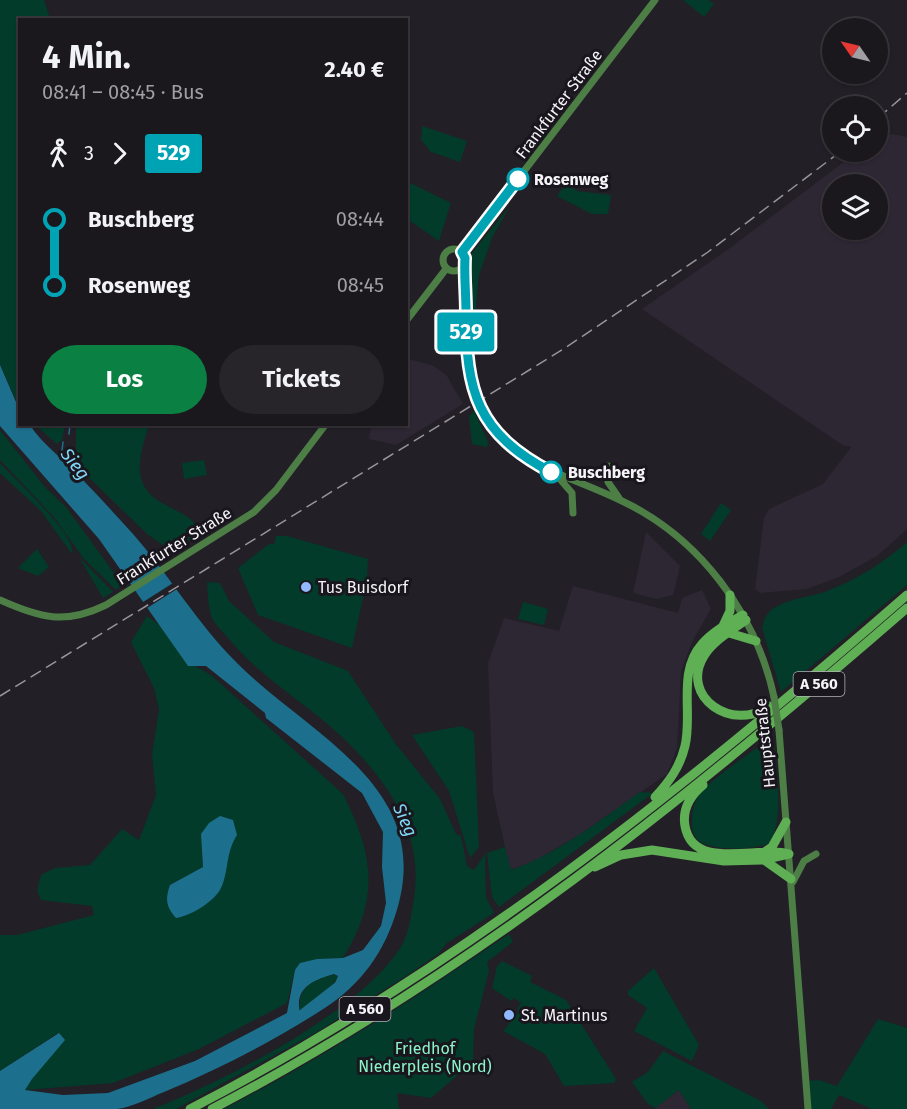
<!DOCTYPE html>
<html lang="de">
<meta charset="utf-8">
<style>
:root{--surface:#1a171d;--page:#27242a;--text:#f1f3f6;--muted:#9f9fa4;--line:#38363b;--accent:#0b8043}
body{margin:0;font-family:"Fira Sans",sans-serif;background:var(--page);color:var(--text);height:100vh;display:flex;flex-direction:column;font-size:22px;white-space:nowrap}
*{box-sizing:border-box;margin:0}
p{font-size:20px;color:var(--muted)}
.icon{flex:none;width:33px;height:33px;fill:none;stroke:currentColor;stroke-width:2;stroke-linecap:round;stroke-linejoin:round}
.map{position:relative;flex:1;overflow:hidden}
.drawer{position:absolute;left:18px;top:18px;width:390px;height:408px;display:flex;flex-direction:column;background:var(--surface);border-radius:0px;box-shadow:0 2px 4px #0004,0 0 0 2px var(--line)}
.drawer>*{flex:none}
.badge{padding:0 12px;border-radius:4px;font-size:21px;line-height:39px}
.needle{width:39px;rotate:304deg}
.fabs{position:absolute;left:822px;top:18px;display:grid;gap:12px}
.fabs a{display:grid;place-items:center;width:66px;height:66px;border-radius:50%;background:var(--surface);box-shadow:0 2px 4px #0004,0 0 0 2px var(--line);font-size:30px}
.map>.badge{position:absolute;translate:-50% -50%;box-shadow:0 0 0 3px #fff}
.legs{display:flex;align-items:center;gap:9px;height:66px;padding:0 24px;font-size:20px}
.legs p{margin-inline-start:auto}
.head{display:flex;align-items:center;justify-content:space-between;height:102px;padding:0 24px}
h1{font-size:33px;font-weight:700;line-height:45px}
.button{display:flex;gap:12px;margin-top:auto;padding:12px 24px}
.button a{flex:1;height:69px;border-radius:36px;background:var(--accent);color:#fff;font-size:24px;font-weight:700;line-height:69px;text-align:center}
.button a+a{background:var(--page);color:var(--text)}
ul{padding:0 24px;list-style:none}
li{display:flex;align-items:center;gap:21px;height:66px;font-size:22px}
li i{display:grid;place-items:center;width:9px;height:100%;margin:0 8px;background:currentColor}
li i::after{content:'';width:15px;height:15px;margin:-8px;border:4px solid;border-radius:50%;background:var(--surface)}
li p{margin-inline-start:auto}
li:first-child i{background:linear-gradient(#0000 50%,currentColor 0)}
li:last-child i{background:linear-gradient(currentColor 50%,#0000 0)}
.map>svg:first-child{display:block}
.built{fill:#2d2734;fill-rule:evenodd}
.green{fill:#023b29;fill-rule:evenodd}
.water{fill:#1d708d;fill-rule:evenodd}
.pier{fill:#221f27}
.lines{fill:none;stroke-linecap:round;stroke-linejoin:round}
.stream{stroke:#1d708d;stroke-width:1.5}
.river{stroke:#1d708d;stroke-width:9}
.secondary-tunnel{stroke:#423f46;stroke-width:7;stroke-dasharray:7 3.5;stroke-linecap:butt}
.secondary{stroke:#4c7e45;stroke-width:7}
.highway{stroke:#5faf55;stroke-width:9}
.rail{stroke:#98969c;stroke-width:1.5;stroke-dasharray:12 6;stroke-linecap:butt}
.secondary-bridge{stroke:#4c7e45;stroke-width:7}
.line-1-casing{stroke:#fff;stroke-width:14}
.line-1{stroke:#00a3b4;stroke-width:9}
.stop-1-dot{fill:#fff;stroke:#00a3b4;stroke-width:3}
.poi-dot{fill:#90b8fd;stroke:#19161d;stroke-width:2}
.labels{text-anchor:middle;dominant-baseline:central;stroke-width:6;stroke-linejoin:round;paint-order:stroke}
.shield{fill:#19161d;stroke:#b4b1b7;stroke-width:1.5}
.shield-label{font-size:15px;font-weight:bold;fill:#f6f4f9}
.street-label{font-size:16px;fill:#f6f4f9;stroke:#19161d}
.stop-label{font-size:16px;font-weight:bold;fill:#f6f4f9;stroke:#19161d;text-anchor:start}
.poi-label{font-size:16px;fill:#f6f4f9;stroke:#19161d;text-anchor:start}
.park-label{font-size:16px;fill:#8af5c8;stroke:#19161d}
.water-label{font-size:18px;font-style:italic;fill:#81d5f7;stroke:#19161d}
</style>
<div class="map">
<svg width="907" height="1109" viewBox="0 0 907 1109">
<rect width="100%" height="100%" fill="#221f27"/>
<path class="built" d="M 892,134 L 907,137 L 907,529 L 877,556 L 839,577 L 807,589 L 760,593 L 755,589 L 764,518 L 769,509 L 823,484 L 852,446 L 844,446 L 642,309 L 730,248 L 857,152 L 878,152 L 878,137 ZM 832,184 L 878,184 L 878,230 L 832,230 Z
M 409,359 L 434,366 L 447,376 L 463,404 L 396,445 L 369,439 L 371,428 L 366,425 L 406,424 L 406,360 Z
M 646,532 L 680,566 L 673,595 L 657,599 L 633,593 Z
M 573,586 L 678,613 L 682,598 L 702,590 L 711,609 L 693,640 L 681,671 L 677,748 L 667,774 L 579,835 L 533,862 L 510,870 L 493,792 L 488,663 L 504,618 L 559,631 Z
M 679,1090 L 691,1109 L 656,1109 L 655,1108 Z"/>
<path class="green" d="M 0,0 L 44,0 L 50,19 L 20,20 L 19,407 L 0,365 Z
M 683,0 L 708,0 L 714,4 L 704,17 Z
M 422,126 L 467,141 L 460,162 L 431,152 L 421,140 Z
M 406,181 L 451,203 L 439,241 L 407,219 Z
M 566,183 L 577,191 L 611,195 L 608,214 L 592,214 L 557,196 Z
M 510,206 L 492,238 L 479,275 L 475,316 L 473,316 L 470,275 L 472,253 Z
M 474,411 L 488,442 L 487,447 L 472,444 L 469,416 Z
M 35,425 L 65,425 L 62,440 L 57,444 Z
M 76,425 L 149,425 C 139,457 129,487 166,505 C 182,514 192,516 201,533 L 172,551 L 147,534 L 76,465 Z
M 0,430 L 45,487 L 66,507 L 122,584 L 116,590 L 84,559 L 53,516 L 0,460 Z
M 204,460 L 207,475 L 184,479 L 182,463 Z
M 0,463 C 14,479 78,536 72,554 L 41,511 L 0,473 Z
M 721,503 L 731,510 L 710,541 L 701,534 Z
M 276,536 L 287,536 L 368,559 L 367,579 L 352,648 L 258,615 L 238,568 L 269,544 L 274,544 Z
M 907,542 L 907,585 L 781,692 L 762,628 C 764,621 765,616 770,611 C 786,598 809,598 827,591 C 858,579 883,563 907,542 Z
M 37,549 L 49,567 L 38,576 L 18,568 Z
M 79,557 L 113,592 L 103,598 Z
M 207,582 L 220,583 L 229,601 L 274,642 L 348,671 L 395,743 L 440,799 L 456,834 L 461,836 L 467,866 L 474,870 L 485,854 L 486,897 L 494,913 L 447,943 L 438,954 L 406,976 L 317,1032 L 176,1109 L 153,1109 C 222,1082 367,1009 403,943 C 409,931 411,916 413,904 C 426,835 389,782 342,737 C 305,702 263,680 229,639 C 224,633 216,626 212,618 C 208,607 208,594 207,582 Z
M 523,602 L 548,609 L 544,625 L 518,619 Z
M 147,616 L 161,626 L 188,666 L 195,666 L 211,675 L 343,794 C 374,855 380,898 343,958 L 317,959 L 295,970 L 287,1003 L 199,1049 L 113,1083 L 25,1090 L 58,1033 L 0,1071 L 0,935 L 17,935 L 94,915 L 92,906 L 41,900 L 37,891 L 41,875 L 55,868 L 90,865 L 122,829 L 139,840 L 156,795 L 152,755 L 159,709 L 154,688 L 131,642 ZM 201,834 L 237,835 L 229,846 L 220,890 L 199,908 L 170,885 L 203,867 Z
M 462,726 L 474,732 L 479,847 L 470,858 L 449,791 L 412,735 Z
M 772,737 C 776,767 785,816 770,843 C 756,850 711,851 699,841 C 692,835 692,828 692,820 C 692,812 695,800 700,794 C 712,778 754,750 772,737 Z
M 640,792 L 653,793 L 499,907 L 492,897 L 487,853 L 505,847 L 511,870 C 559,853 599,821 640,792 Z
M 509,934 L 513,942 L 487,962 L 489,971 L 474,1029 L 473,1062 L 431,1098 L 397,1093 L 399,1109 L 224,1109 C 325,1057 415,998 509,934 Z
M 502,961 L 532,976 L 530,982 L 566,1000 L 616,1079 L 614,1083 L 564,1086 L 545,1054 L 503,1031 L 519,1012 L 517,1009 L 521,1003 L 514,998 L 511,1001 L 492,988 L 497,966 Z
M 654,968 L 699,1045 L 692,1061 L 634,1031 L 647,1008 L 628,995 L 628,991 Z
M 334,974 L 338,977 L 330,988 L 328,999 L 317,1007 L 300,1014 C 296,987 312,980 334,974 Z
M 878,1019 L 907,1028 L 907,1109 L 872,1109 L 839,1095 L 831,1109 L 809,1109 L 807,1081 L 819,1080 L 837,1086 Z
M 663,1051 L 761,1101 L 769,1109 L 691,1109 L 679,1090 L 655,1108 L 648,1104 L 632,1082 L 648,1072 Z"/>
<path class="water" d="M 0,365 L 19,409 L 20,424 L 30,425 C 41,442 57,454 72,469 C 93,490 113,512 133,534 C 170,576 196,622 237,663 C 311,737 438,788 395,916 C 381,959 355,990 317,1013 C 268,1044 217,1070 164,1092 C 149,1098 133,1107 117,1109 C 79,1109 38,1109 0,1109 L 0,1071 L 59,1033 L 65,1040 L 32,1079 L 25,1090 L 63,1095 L 108,1093 L 195,1061 L 287,1013 L 295,970 L 300,963 L 317,959 L 343,958 L 363,950 L 381,926 L 386,903 L 382,867 L 383,832 L 362,793 L 266,718 L 265,713 L 206,666 L 188,666 L 99,539 L 0,426 ZM 334,974 L 338,976 C 329,998 323,1005 300,1013 C 294,988 313,980 334,974 Z
M 220,816 L 233,820 L 237,835 C 225,853 229,874 220,890 C 212,903 190,916 176,918 C 166,907 165,899 170,885 L 203,867 L 201,834 L 209,823 Z"/>
<path class="pier" d="M 173,583 L 177,589 L 144,610 L 140,604 Z"/>
<g class="lines">
<path class="stream" d="M 69,434 L 70,424
M 61,459 L 63,442"/>
<path class="river" d="M 297,1018 L 338,986"/>
<path class="secondary-tunnel" d="M 475,396 L 480,408"/>
<path class="secondary" d="M443 260a11 11 0 1 1 22 0a11 11 0 1 1-22 0Z
M 462,252 L 655,0
M 462,269 L 466,291 L 466,356 L 475,396
M 406,321 L 446,269
M 480,408 C 517,469 563,472 622,501 C 700,538 756,614 774,697
M 608,466 L 608,482 L 619,498
M 559,478 L 572,493 L 573,513
M 0,600 C 40,618 65,625 106,605 L 254,512 L 276,490 L 326,424
M 779,730 L 808,1109
M 793,882 L 804,861 L 816,854"/>
<path class="highway" d="M 746,620 C 732,630 713,641 704,656 C 679,697 733,733 769,706
M 723,626 L 730,611 L 730,595
M 729,633 L 756,641
M 703,785 C 691,795 682,809 685,826 C 693,872 758,845 789,854
M 655,797 C 669,782 680,767 685,746 C 693,713 677,672 702,644 C 713,631 729,623 743,615
M 766,851 L 772,847 L 786,822
M 764,860 L 791,879
M 595,867 L 621,855 L 652,850 L 724,861 L 762,860 L 789,854
M 190,1109 C 452,974 686,788 907,595
M 212,1109 C 466,977 692,795 907,608"/>
<path class="rail" d="M 878,118 L 907,93
M 0,696 L 565,348 L 708,252 L 840,152"/>
<path class="secondary-bridge" d="M 774,697 L 779,730"/>
</g>
<g class="lines">
<defs>
<path id="line-1" d="M 518,179 L 462,252 L 465,258 C 464,276 466,293 466,313 C 466,392 477,433 551,472"/>
</defs>
<use href="#line-1" class="line-1-casing"/>
<use href="#line-1" class="line-1"/>
</g>
<g class="stop-1-dot">
<circle cx="518" cy="179" r="10"/>
<circle cx="551" cy="472" r="10"/>
</g>
<g class="poi-dot">
<circle cx="306" cy="587" r="6"/>
<circle cx="509" cy="1015" r="6"/>
</g>
<g class="labels">
<g class="shield">
<rect x="793.5" y="672" width="51" height="24" rx="4.5"/>
<rect x="339.5" y="997" width="51" height="24" rx="4.5"/>
</g>
<g class="shield-label">
<text x="819" y="684">A 560</text>
<text x="365" y="1009">A 560</text>
</g>
<g class="street-label">
<text transform="translate(559 104) rotate(-53)">Frankfurter Straße</text>
<text transform="translate(174 546) rotate(-32)">Frankfurter Straße</text>
<text transform="translate(765 743) rotate(-96)">Hauptstraße</text>
</g>
<g class="stop-label">
<text x="534" y="179">Rosenweg</text>
<text x="568" y="472">Buschberg</text>
</g>
<g class="poi-label">
<text x="318" y="587">Tus Buisdorf</text>
<text x="521" y="1015">St. Martinus</text>
</g>
<g class="park-label">
<text x="425" y="1048">Friedhof<tspan x="425" dy="18">Niederpleis (Nord)</tspan></text>
</g>
<g class="water-label">
<text transform="translate(75 464) rotate(52)">Sieg</text>
<text transform="translate(405 820) rotate(66)">Sieg</text>
</g>
</g>
</svg>
<div class="fabs">
<a><svg class="needle" viewBox="-14 -14 28 28"><path d="M0-13l5 13h-10z" fill="#e53935"/><path d="M0 13l5-13h-10z" fill="#9f9fa4"/></svg></a>
<a><svg class="icon" aria-label="locate" viewBox="0 0 24 24"><circle cx="12" cy="12" r="6"/><path d="M12 2v4M12 18v4M2 12h4M18 12h4"/></svg></a>
<a><svg class="icon" aria-label="layers" viewBox="0 0 24 24"><path d="M12 4l9 5-9 5-9-5zM3 14l9 5 9-5"/></svg></a>
</div>
<b class="badge" style="left:466px;top:332px;background:#00a3b4;color:#fff">529</b>
<section class="drawer">
<div class="head"><div><h1>4 Min.</h1><p>08:41 – 08:45 · Bus</p></div><b>2.40 €</b></div>
<div class="legs"><svg class="icon" aria-label="walk" viewBox="0 0 24 24"><circle cx="13" cy="4" r="2"/><path d="M13 8l-2 6 4 7M11 14l-3 7M7 12l3-4h3l4 4"/></svg>3<svg class="icon" aria-label="forward" viewBox="0 0 24 24"><path d="M9 5l7 7-7 7"/></svg><b class="badge" style="background:#00a3b4;color:#fff">529</b></div>
<ul>
<li><i style="color:#00a3b4"></i><b>Buschberg</b><p>08:44</p></li>
<li><i style="color:#00a3b4"></i><b>Rosenweg</b><p>08:45</p></li>
</ul>
<div class="button"><a>Los</a><a>Tickets</a></div>
</section>
</div>
